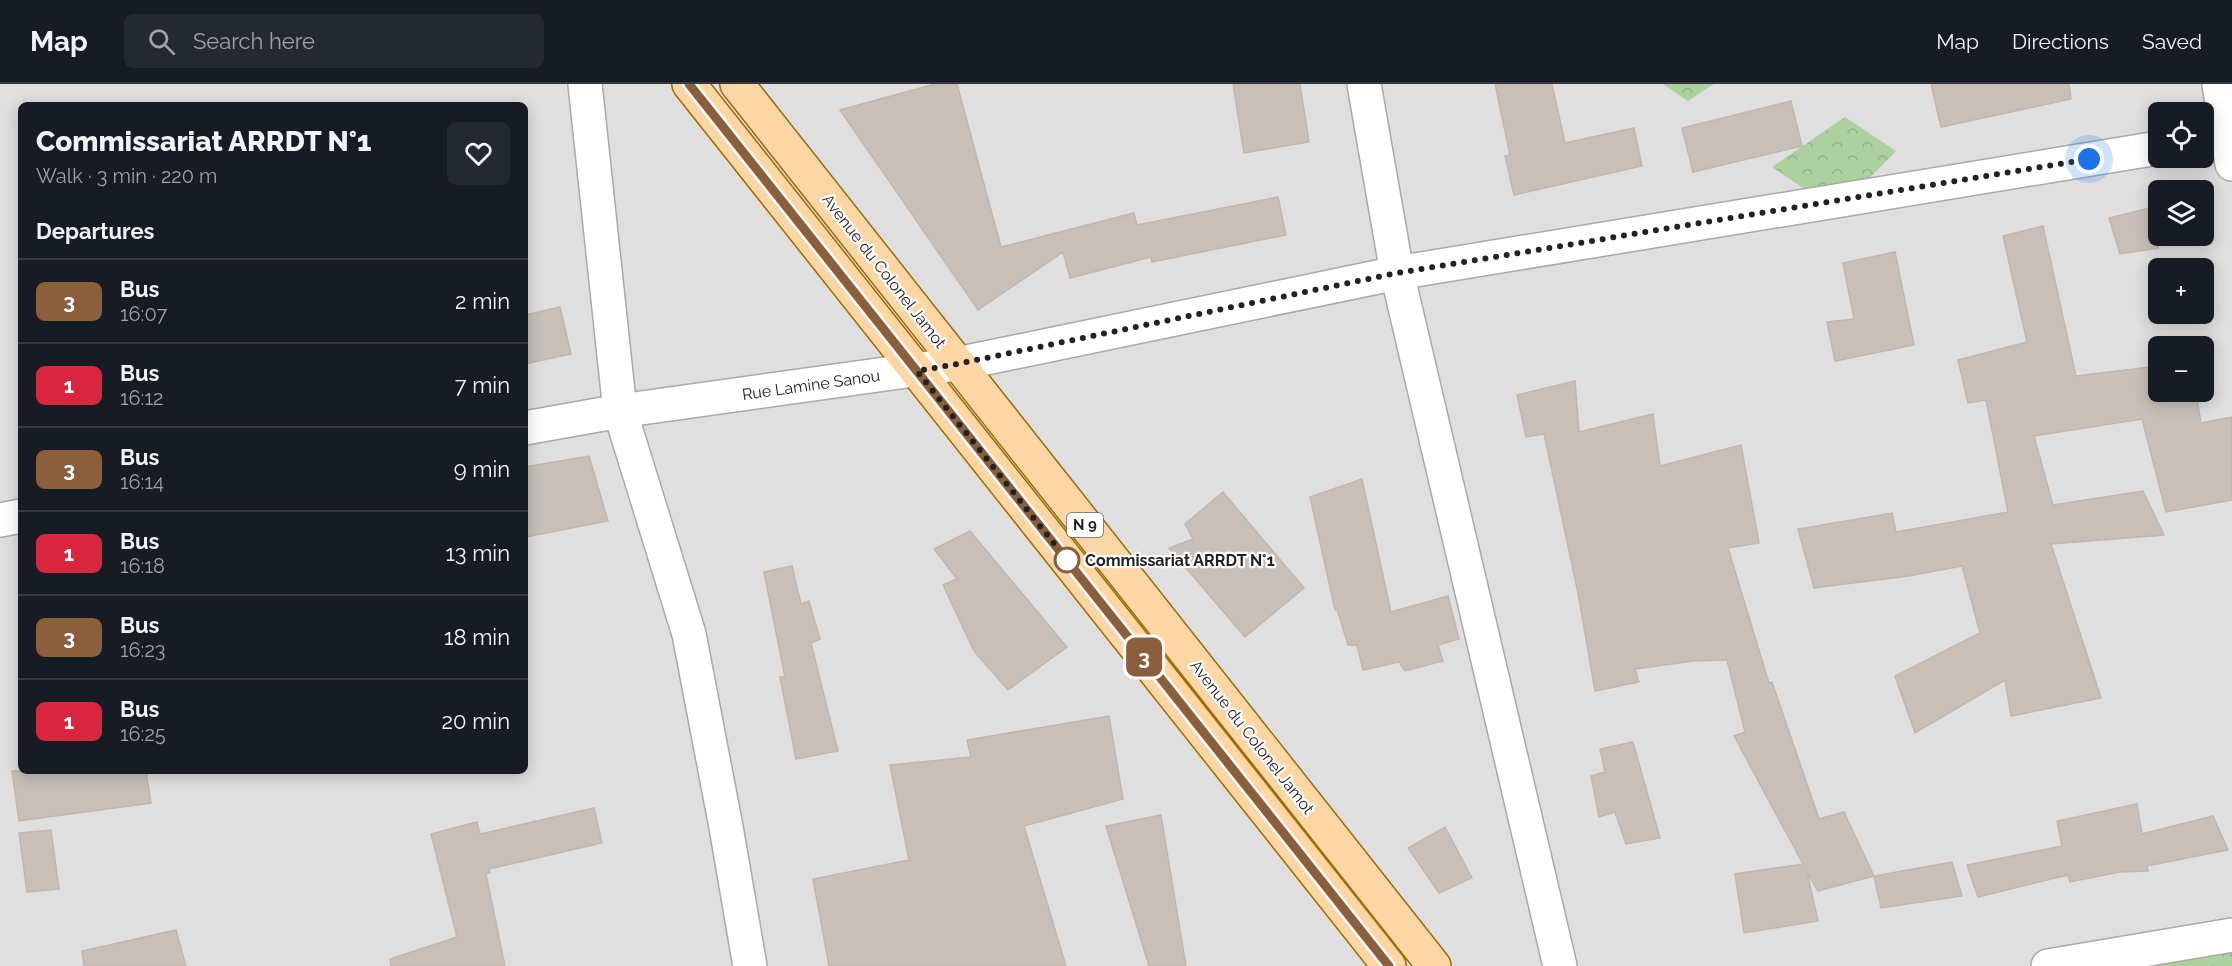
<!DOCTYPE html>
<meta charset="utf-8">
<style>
:root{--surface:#171b24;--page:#242831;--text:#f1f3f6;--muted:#9ea1a6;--line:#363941}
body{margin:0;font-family:Raleway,sans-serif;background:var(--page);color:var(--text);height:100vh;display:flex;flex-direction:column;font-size:22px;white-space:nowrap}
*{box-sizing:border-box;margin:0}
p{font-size:20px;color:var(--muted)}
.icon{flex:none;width:33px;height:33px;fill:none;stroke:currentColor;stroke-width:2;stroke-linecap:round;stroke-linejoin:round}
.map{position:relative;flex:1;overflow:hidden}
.panel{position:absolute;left:18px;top:18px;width:510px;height:672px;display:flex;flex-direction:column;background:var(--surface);border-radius:9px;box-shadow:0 3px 15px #0003}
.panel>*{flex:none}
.badge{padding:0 12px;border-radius:9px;font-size:21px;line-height:39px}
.fabs{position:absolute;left:2148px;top:18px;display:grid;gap:12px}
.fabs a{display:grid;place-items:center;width:66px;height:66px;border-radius:9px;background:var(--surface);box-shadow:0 3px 15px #0003;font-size:30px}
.you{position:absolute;width:30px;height:30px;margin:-15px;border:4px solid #fff;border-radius:50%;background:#1a73e8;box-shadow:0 0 0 9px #1a73e833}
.map>.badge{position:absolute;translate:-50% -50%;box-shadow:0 0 0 3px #fff}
h2{padding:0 18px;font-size:22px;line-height:54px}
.round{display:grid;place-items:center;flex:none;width:63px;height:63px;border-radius:9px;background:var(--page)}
.summary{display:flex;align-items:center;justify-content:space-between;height:102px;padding:0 18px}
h1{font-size:28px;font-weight:800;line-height:45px}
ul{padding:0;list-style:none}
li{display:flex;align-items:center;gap:18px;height:84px;padding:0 18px;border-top:2px solid var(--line)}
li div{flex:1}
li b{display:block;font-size:22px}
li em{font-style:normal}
li .badge{min-width:66px;font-weight:700;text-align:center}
header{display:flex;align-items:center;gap:36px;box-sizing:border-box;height:84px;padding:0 30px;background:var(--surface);border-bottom:2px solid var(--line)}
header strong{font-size:28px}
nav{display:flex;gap:33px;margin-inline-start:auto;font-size:21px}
.search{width:420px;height:54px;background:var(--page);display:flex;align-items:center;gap:15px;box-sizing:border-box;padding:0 21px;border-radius:9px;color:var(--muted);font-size:22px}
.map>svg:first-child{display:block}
.residential{fill:#e0dfdf;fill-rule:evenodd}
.forest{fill:url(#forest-crowns)}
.building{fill:#c7bfb8;stroke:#c4b6ab;stroke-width:1.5}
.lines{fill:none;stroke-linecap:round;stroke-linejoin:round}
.minor-casing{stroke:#a9a9a9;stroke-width:36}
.primary-casing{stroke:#a06b00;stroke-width:36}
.minor{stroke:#fff;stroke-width:33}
.primary{stroke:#fcd6a4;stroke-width:33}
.line-casing{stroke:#fff;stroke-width:14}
.line{stroke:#8b5e3c;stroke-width:9}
.walk{stroke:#222;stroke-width:6;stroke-dasharray:0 10.8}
.stop-dot{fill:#fff;stroke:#8b5e3c;stroke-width:3}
.labels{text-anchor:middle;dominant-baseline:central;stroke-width:4.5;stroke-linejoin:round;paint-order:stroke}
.shield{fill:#fff;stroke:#646464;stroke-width:1.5}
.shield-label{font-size:15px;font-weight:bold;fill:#222}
.street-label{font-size:16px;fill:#222;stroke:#fff}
.stop-label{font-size:16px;font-weight:bold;fill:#222;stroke:#fff;text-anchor:start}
</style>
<header>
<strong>Map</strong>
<div class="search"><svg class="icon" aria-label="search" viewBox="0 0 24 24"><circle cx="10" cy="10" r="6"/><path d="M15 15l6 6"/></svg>Search here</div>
<nav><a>Map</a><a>Directions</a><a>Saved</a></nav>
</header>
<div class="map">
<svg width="2232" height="882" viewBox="0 0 2232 882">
<defs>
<pattern id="forest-crowns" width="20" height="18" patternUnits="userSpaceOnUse" patternTransform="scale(1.5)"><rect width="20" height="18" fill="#add19e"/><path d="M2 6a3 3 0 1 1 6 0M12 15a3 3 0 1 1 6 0" fill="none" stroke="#95b388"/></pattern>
</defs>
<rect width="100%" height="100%" fill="#f2efe9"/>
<path class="residential" d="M 0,0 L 2232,0 L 2232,882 L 0,882 ZM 21,21 L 525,21 L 525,687 L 21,687 ZM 2158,28 L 2204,28 L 2204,74 L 2158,74 ZM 2158,106 L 2204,106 L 2204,152 L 2158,152 ZM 2158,184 L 2204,184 L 2204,230 L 2158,230 ZM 2158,262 L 2204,262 L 2204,308 L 2158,308 Z"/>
<path class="forest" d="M 1663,0 L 1714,0 L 1688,17 Z
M 1845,33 L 1896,67 L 1837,127 L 1772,83 Z
M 2232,861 L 2232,882 L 2104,882 Z"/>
<path class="building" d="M 935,0 L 957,0 L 1001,163 L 1134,129 L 1137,141 L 1278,113 L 1286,151 L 1152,178 L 1151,173 L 1070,194 L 1063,168 L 978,226 L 840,26 Z
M 1233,0 L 1300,0 L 1309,58 L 1244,69 Z
M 1495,0 L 1552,0 L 1565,59 L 1634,44 L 1642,82 L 1514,111 L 1505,72 L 1510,71 Z
M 1931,0 L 2069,0 L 2071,15 L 1941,43 Z
M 1791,17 L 1802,62 L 1693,88 L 1682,44 Z
M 2158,122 L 2158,164 L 2120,170 L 2109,134 Z
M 2043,142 L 2076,292 L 2158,282 L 2158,308 L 2196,308 L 2201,339 L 2232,333 L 2232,416 L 2166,428 L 2142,335 L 2034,352 L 2053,421 L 2143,407 L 2164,451 L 2051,460 L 2101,614 L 2011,632 L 2005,596 L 1915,649 L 1895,592 L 1980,549 L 1962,482 L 1909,492 L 1814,504 L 1798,445 L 1892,429 L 1896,448 L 2008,428 L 1986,316 L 1968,319 L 1958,276 L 2027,258 L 2003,152 Z
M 1895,168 L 1914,261 L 1835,277 L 1827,238 L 1854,235 L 1843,179 Z
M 560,223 L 571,270 L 525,280 L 525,231 Z
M 1575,297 L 1579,348 L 1653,330 L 1660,382 L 1741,361 L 1759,459 L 1728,464 L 1769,599 L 1772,598 L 1819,735 L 1844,728 L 1874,792 L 1818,807 L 1807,788 L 1818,837 L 1744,849 L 1735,790 L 1803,780 L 1734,652 L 1745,648 L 1727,576 L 1694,577 L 1635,585 L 1639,598 L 1595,607 L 1578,509 L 1544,350 L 1526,353 L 1517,311 Z
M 589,372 L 608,437 L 525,453 L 525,383 Z
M 1362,395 L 1391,528 L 1448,512 L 1459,555 L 1438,561 L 1443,577 L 1405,587 L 1399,578 L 1363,586 L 1357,561 L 1348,561 L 1337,525 L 1335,526 L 1310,413 Z
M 1223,408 L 1304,504 L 1245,553 L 1169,464 L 1193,455 L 1185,440 Z
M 970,447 L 1067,563 L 1008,606 L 974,567 L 943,501 L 957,495 L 934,465 Z
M 792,482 L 801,520 L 809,517 L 820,555 L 811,559 L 838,667 L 796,675 L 780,593 L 785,593 L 764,488 Z
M 1109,632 L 1123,715 L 1024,742 L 1066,882 L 829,882 L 813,795 L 909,776 L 890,681 L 971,673 L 967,656 Z
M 1633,658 L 1660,754 L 1626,760 L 1615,728 L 1599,733 L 1591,692 L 1605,688 L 1600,665 Z
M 12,687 L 146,687 L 151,719 L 19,737 Z
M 2137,720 L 2142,750 L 2213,732 L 2228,766 L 2147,782 L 2148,787 L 2120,788 L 2070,798 L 2068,791 L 1978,813 L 1967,781 L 2062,762 L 2057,737 Z
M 594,724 L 602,759 L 489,785 L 490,789 L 486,790 L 505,882 L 391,882 L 390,875 L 457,853 L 431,750 L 477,738 L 480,750 Z
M 1161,731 L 1186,882 L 1149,882 L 1106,742 Z
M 1445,743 L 1472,794 L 1439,809 L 1408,764 Z
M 51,746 L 59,805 L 27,808 L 19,749 Z
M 1952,778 L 1962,812 L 1881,824 L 1874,792 Z
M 176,846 L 186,882 L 84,882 L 82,867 Z"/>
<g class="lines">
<defs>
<path id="minor" d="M 585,0 L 620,327 L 689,550 L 726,743 L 750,882
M 1364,0 L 1397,189 L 1560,882
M 2219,0 L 2232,80
M 525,344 L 620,327 L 957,280 L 1397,189 L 2158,64
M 0,436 L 21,432
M 2048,882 L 2232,851"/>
<path id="primary" d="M 689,0 L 1389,882
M 737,0 L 1434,882"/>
</defs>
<use href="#minor" class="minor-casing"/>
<use href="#primary" class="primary-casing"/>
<use href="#minor" class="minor"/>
<use href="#primary" class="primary"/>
</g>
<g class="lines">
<defs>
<path id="line" d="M 689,0 L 1389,882"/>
</defs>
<use href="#line" class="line-casing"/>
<use href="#line" class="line"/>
<path class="walk" d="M 1067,476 L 917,287 L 957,280 L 1397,189 L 2089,75"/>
</g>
<circle class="stop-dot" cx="1067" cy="476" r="12"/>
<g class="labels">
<rect class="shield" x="1067" y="429" width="36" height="24" rx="4.5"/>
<g class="shield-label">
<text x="1085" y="441">N 9</text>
</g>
<g class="street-label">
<text transform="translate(884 187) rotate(52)">Avenue du Colonel Jamot</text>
<text transform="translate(811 301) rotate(-8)">Rue Lamine Sanou</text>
<text transform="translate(1252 653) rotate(52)">Avenue du Colonel Jamot</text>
</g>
<g class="stop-label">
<text x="1085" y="476">Commissariat ARRDT N°1</text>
</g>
</g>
</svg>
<div class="fabs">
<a><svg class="icon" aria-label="locate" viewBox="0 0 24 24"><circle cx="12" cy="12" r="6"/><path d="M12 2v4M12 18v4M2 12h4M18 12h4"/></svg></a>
<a><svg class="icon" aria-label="layers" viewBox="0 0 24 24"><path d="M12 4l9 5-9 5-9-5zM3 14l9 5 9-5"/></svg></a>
<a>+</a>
<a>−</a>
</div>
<div class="you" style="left:2089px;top:75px"></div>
<b class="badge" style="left:1144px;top:573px;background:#8b5e3c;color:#fff">3</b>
<section class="panel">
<div class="summary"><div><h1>Commissariat ARRDT N°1</h1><p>Walk · 3 min · 220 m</p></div><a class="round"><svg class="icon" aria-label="heart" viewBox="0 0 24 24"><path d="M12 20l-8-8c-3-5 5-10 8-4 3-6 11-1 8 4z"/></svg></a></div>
<h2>Departures</h2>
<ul>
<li><span class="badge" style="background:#8b5e3c;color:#fff">3</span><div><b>Bus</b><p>16:07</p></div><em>2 min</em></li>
<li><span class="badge" style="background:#d7263d;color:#fff">1</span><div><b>Bus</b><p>16:12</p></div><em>7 min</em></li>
<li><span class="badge" style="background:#8b5e3c;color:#fff">3</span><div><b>Bus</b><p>16:14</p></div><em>9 min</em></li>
<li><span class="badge" style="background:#d7263d;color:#fff">1</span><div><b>Bus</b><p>16:18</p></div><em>13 min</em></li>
<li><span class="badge" style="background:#8b5e3c;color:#fff">3</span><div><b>Bus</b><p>16:23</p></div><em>18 min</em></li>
<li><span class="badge" style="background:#d7263d;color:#fff">1</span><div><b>Bus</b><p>16:25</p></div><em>20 min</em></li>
</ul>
</section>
</div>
